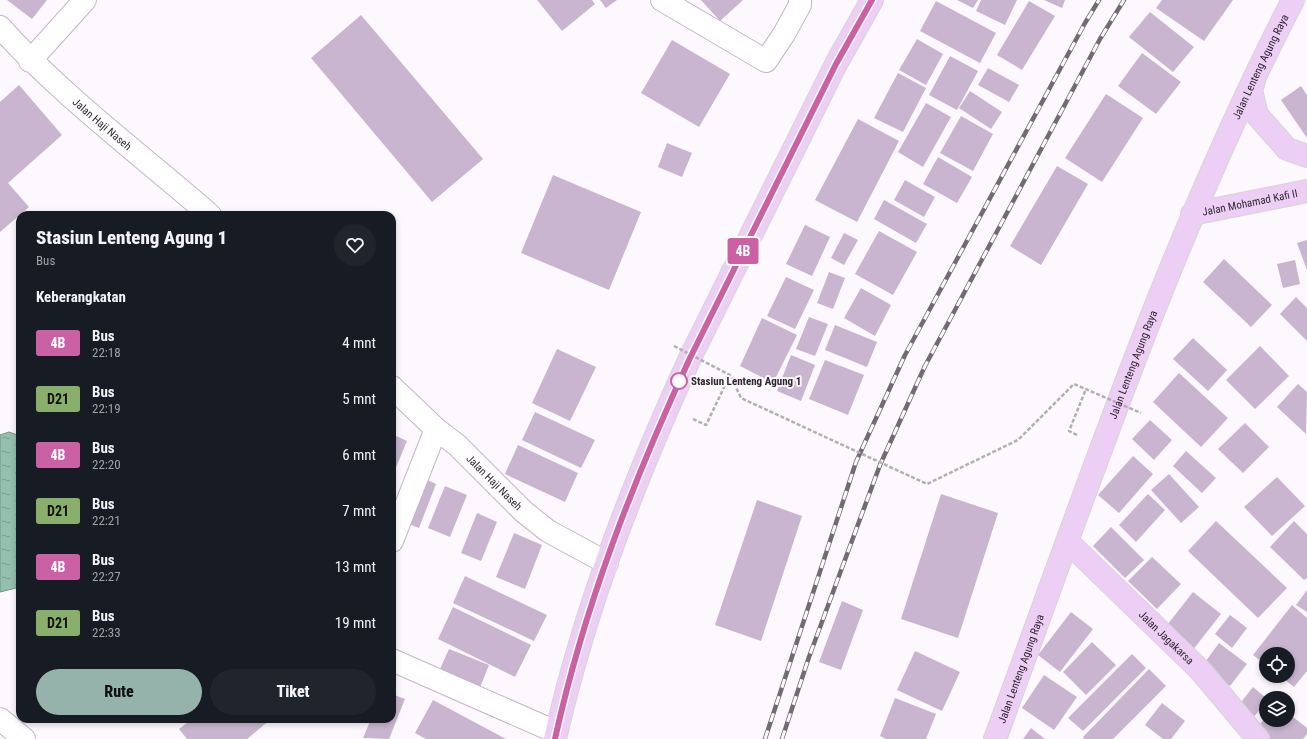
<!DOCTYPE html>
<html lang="id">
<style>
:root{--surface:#171b24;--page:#20242c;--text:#f1f3f6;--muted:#9ea1a6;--accent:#95b2ab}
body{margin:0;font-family:"Roboto Condensed",sans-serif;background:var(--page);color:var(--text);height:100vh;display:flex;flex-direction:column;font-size:15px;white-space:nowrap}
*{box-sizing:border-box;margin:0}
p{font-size:13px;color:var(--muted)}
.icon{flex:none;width:22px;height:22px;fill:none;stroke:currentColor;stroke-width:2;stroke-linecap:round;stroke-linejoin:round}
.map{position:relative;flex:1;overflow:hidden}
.details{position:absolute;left:16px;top:211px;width:380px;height:512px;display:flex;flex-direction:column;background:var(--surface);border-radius:12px;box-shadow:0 2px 6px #0003}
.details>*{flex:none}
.badge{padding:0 8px;border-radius:3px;font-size:14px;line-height:26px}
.buttons{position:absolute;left:1259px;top:647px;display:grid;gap:8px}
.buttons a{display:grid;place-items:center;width:36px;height:36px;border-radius:50%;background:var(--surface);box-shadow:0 2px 6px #0003;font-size:20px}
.map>.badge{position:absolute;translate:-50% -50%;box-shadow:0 0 0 2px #fff}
h2{padding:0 20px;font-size:15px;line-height:36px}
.round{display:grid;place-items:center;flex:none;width:42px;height:42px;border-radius:21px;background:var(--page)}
.head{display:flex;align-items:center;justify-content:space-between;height:68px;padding:0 20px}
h1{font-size:19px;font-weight:800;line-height:30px}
.cta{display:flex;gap:8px;margin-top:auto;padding:8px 20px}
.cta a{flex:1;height:46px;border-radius:24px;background:var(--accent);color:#111;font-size:16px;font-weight:800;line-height:46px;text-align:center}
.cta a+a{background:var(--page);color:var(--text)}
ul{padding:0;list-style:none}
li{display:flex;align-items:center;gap:12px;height:56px;padding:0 20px}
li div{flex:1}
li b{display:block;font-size:15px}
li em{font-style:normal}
li .badge{min-width:44px;font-weight:700;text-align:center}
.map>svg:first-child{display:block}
.water{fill:url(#water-ripples);stroke:#759289}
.building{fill:#c9b5cf}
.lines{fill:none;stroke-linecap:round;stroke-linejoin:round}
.minor-casing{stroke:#c7b3cc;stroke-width:24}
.major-casing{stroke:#d5d4d6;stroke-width:24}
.path{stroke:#b4aeb5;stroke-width:2.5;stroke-dasharray:4 2;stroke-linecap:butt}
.minor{stroke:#fff;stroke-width:22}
.major{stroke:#edcff5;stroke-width:22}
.rail-casing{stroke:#726b73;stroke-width:4.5}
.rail{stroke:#fcf8fd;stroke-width:3;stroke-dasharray:9;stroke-linecap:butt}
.path-bridge{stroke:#b4aeb5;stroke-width:2.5;stroke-dasharray:4 2;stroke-linecap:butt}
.line-casing{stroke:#fff;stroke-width:9}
.line{stroke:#cb60a4;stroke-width:6}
.stop-dot{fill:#fff;stroke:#cb60a4;stroke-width:2}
.labels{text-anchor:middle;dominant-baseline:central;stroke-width:4;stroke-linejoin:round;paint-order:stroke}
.street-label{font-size:11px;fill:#2e2630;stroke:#fcf8fd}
.stop-label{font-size:11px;font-weight:bold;fill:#2e2630;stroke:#fcf8fd;text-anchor:start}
</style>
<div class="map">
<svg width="1307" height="739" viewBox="0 0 1307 739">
<defs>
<pattern id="water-ripples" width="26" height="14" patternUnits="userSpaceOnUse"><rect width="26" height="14" fill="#94c0af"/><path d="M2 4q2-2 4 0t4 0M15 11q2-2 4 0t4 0" fill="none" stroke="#799c8f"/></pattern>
</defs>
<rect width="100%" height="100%" fill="#fcf8fd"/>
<path class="water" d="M 9,432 L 20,436 L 20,587 L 0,592 L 0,435 Z"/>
<path class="building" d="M 7,0 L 47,0 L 32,19 Z
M 537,0 L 592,0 L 595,4 L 562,31 Z
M 600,0 L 617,0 L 606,8 Z
M 701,0 L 743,0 L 720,21 Z
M 957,0 L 978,0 L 973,8 Z
M 981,0 L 1017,0 L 1005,25 L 976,11 Z
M 1044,0 L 1065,0 L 1062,8 Z
M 1162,0 L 1233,0 L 1204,41 L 1156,8 Z
M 936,1 L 996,33 L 980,63 L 920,31 Z
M 1029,1 L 1055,16 L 1022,70 L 997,55 Z
M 1150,12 L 1194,47 L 1173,72 L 1129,37 Z
M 361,15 L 483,159 L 432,202 L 311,58 Z
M 917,39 L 943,54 L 926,85 L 899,70 Z
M 672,40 L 730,74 L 699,127 L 641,93 Z
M 1142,53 L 1181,82 L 1156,114 L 1118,86 Z
M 950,56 L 978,71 L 957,110 L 929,95 Z
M 988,68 L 1019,85 L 1009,102 L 978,85 Z
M 898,73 L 926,88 L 903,132 L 874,118 Z
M 19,85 L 62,135 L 8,183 L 29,207 L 0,232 L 0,102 Z
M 1301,86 L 1307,95 L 1307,138 L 1281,100 Z
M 970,91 L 1002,112 L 991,129 L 959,108 Z
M 1106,94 L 1143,118 L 1102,182 L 1065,158 Z
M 926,103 L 951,117 L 923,167 L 898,152 Z
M 961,116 L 993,134 L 973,171 L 940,153 Z
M 858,119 L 899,141 L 857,222 L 815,200 Z
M 667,143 L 692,153 L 682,177 L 658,167 Z
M 938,157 L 972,177 L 957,203 L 923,184 Z
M 1057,166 L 1088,184 L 1041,265 L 1010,246 Z
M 553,175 L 641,212 L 609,290 L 521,253 Z
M 905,180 L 935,197 L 924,217 L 894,200 Z
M 884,200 L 927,224 L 916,243 L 874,219 Z
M 805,225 L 830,237 L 812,276 L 786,264 Z
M 879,231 L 917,252 L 893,295 L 855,274 Z
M 844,233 L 858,240 L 844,265 L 831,258 Z
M 1307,240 L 1307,270 L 1297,243 Z
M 1224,259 L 1272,305 L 1251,327 L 1203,282 Z
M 1295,260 L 1300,284 L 1283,288 L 1277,264 Z
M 829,272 L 845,278 L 833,309 L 817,303 Z
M 786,277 L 814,290 L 795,329 L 767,316 Z
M 861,288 L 891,305 L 875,336 L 844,318 Z
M 1296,297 L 1307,308 L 1307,341 L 1280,314 Z
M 809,317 L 828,324 L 815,356 L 796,349 Z
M 762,318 L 797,335 L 773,383 L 740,366 Z
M 835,325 L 877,342 L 867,367 L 825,350 Z
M 1193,338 L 1227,370 L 1208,391 L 1173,359 Z
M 1260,346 L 1289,376 L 1255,409 L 1226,380 Z
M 557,349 L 596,367 L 570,421 L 532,403 Z
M 791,355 L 815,365 L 801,401 L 777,391 Z
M 825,360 L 864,375 L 848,415 L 809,399 Z
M 1179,373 L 1228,418 L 1201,447 L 1153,402 Z
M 1298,384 L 1307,392 L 1306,434 L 1277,407 Z
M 535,412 L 595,440 L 581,468 L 522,440 Z
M 1150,420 L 1172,440 L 1154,460 L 1132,439 Z
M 1245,423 L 1269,447 L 1243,473 L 1218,449 Z
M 392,434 L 407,441 L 392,477 Z
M 518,445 L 578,473 L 565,502 L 505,474 Z
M 1186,451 L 1216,478 L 1202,493 L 1173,466 Z
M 1133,456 L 1153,474 L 1119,513 L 1098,495 Z
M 1169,474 L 1199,507 L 1181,523 L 1151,490 Z
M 419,476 L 436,484 L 419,528 L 401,521 Z
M 1277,477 L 1305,506 L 1272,536 L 1244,507 Z
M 445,486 L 467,495 L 450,537 L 428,528 Z
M 941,494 L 998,513 L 958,638 L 901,619 Z
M 1148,494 L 1165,510 L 1136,542 L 1119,525 Z
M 757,500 L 802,516 L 761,641 L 715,625 Z
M 477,513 L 497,522 L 481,561 L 461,553 Z
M 1216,521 L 1287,588 L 1258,618 L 1188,551 Z
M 1294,521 L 1307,534 L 1307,578 L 1304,580 L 1270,547 Z
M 1111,527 L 1144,560 L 1125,578 L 1093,546 Z
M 514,533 L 542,545 L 525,589 L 496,577 Z
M 1152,557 L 1181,584 L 1157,609 L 1128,581 Z
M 465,576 L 547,615 L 534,641 L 453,603 Z
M 1307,590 L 1307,612 L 1296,605 Z
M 1193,592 L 1221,614 L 1192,651 L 1164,629 Z
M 842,601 L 863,610 L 841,670 L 819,662 Z
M 1292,605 L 1307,618 L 1307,671 L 1294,687 L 1280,676 L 1288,676 L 1288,654 L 1266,654 L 1266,665 L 1253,655 Z
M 453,607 L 531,645 L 515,677 L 438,639 Z
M 1071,612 L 1093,629 L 1060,672 L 1038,655 Z
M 1230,615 L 1247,628 L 1232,648 L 1215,634 Z
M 1092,642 L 1116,665 L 1086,695 L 1063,672 Z
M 1219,643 L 1247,664 L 1230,686 L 1203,665 Z
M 449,649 L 489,665 L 477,695 L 436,678 Z
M 915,651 L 960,672 L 942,711 L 897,690 Z
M 1132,654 L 1146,668 L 1083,731 L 1068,718 Z
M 1149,669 L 1166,686 L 1113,739 L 1084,739 L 1083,737 Z
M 1044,675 L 1077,697 L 1054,730 L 1022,708 Z
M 1253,687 L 1266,698 L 1266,702 L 1253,718 L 1238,706 Z
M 392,694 L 405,699 L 389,739 L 363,738 L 371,719 L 392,719 Z
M 895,698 L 936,714 L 926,739 L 886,739 L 880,736 Z
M 433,700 L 506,739 L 426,739 L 415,733 Z
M 1162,703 L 1185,721 L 1171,739 L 1163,739 L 1145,725 Z
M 1288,713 L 1307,728 L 1307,734 L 1303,739 L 1263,739 L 1254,732 L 1266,716 L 1266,720 L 1288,720 Z
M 192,719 L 271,719 L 247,739 L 187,739 L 179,729 Z
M 1031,728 L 1045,739 L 1023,739 Z"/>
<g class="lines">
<defs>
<g id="minor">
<path d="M 662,0 L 766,61 L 784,34 L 800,5 L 800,0"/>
<path id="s1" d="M 0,27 C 63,97 139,153 210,215"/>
<path d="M 30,61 L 85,0"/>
<path id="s2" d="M 392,387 L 436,429 L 457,445 L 524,512 L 548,531 L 607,563"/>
<path d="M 392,541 L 436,429"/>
<path d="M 392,660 L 556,732"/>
<path d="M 0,719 L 24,739"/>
</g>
<g id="major">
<path d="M 1254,81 L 1251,90 L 1257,115 L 1287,149 L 1307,156"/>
<path id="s3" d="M 1192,214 L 1307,191"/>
<path id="s4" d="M 1068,542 L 1200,670 L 1258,739"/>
<path d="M 555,739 C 585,607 634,481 690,358 L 836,64 L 872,0"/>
<path id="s5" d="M 995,739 C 1087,490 1171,236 1293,0"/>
</g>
</defs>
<use href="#minor" class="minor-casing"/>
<use href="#major" class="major-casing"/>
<path class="path" d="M 693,419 L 706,425 L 730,375
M 1077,435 L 1069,431 L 1086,389"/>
<use href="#minor" class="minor"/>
<use href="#major" class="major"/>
<defs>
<path id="rail" d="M 765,739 L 856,462 L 905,355 L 1085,23 L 1099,0
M 782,739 L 809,657 L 880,465 L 925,366 L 1100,39 L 1124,0"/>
</defs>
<use href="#rail" class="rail-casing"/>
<use href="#rail" class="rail"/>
<path class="path-bridge" d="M 674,346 L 730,375 L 741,398 L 927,484 L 1018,440 L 1074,384 L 1141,413"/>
</g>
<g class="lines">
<defs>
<path id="line" d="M 555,739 C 584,607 633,481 690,358 L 836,64 L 872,0"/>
</defs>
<use href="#line" class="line-casing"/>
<use href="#line" class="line"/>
</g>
<circle class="stop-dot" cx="679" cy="381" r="8"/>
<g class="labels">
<g class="street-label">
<text stroke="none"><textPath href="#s5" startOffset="723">Jalan Lenteng Agung Raya</textPath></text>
<text stroke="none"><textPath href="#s1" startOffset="141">Jalan Haji Naseh</textPath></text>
<text stroke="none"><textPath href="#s3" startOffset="59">Jalan Mohamad Kafi II</textPath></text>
<text stroke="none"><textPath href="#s5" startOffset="399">Jalan Lenteng Agung Raya</textPath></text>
<text stroke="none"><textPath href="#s2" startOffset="140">Jalan Haji Naseh</textPath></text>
<text stroke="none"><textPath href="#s4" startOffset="137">Jalan Jagakarsa</textPath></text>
<text stroke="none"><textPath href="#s5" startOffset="75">Jalan Lenteng Agung Raya</textPath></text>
</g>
<g class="stop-label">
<text x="691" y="381">Stasiun Lenteng Agung 1</text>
</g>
</g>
</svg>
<div class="buttons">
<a><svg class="icon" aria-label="locate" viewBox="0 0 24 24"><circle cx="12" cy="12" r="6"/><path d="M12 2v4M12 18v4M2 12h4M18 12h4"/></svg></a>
<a><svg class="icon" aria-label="layers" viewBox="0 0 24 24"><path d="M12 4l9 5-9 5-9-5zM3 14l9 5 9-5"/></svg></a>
</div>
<b class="badge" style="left:743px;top:251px;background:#cb60a4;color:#fff">4B</b>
<section class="details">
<div class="head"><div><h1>Stasiun Lenteng Agung 1</h1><p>Bus</p></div><a class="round"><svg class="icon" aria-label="heart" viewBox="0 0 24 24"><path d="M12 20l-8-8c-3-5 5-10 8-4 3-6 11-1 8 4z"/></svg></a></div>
<h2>Keberangkatan</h2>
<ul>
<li><span class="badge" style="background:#cb60a4;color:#fff">4B</span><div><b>Bus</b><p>22:18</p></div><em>4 mnt</em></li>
<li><span class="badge" style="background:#8aaf6c;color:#111">D21</span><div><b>Bus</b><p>22:19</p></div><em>5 mnt</em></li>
<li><span class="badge" style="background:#cb60a4;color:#fff">4B</span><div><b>Bus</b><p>22:20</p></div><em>6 mnt</em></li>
<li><span class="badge" style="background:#8aaf6c;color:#111">D21</span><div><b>Bus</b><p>22:21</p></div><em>7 mnt</em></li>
<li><span class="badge" style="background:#cb60a4;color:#fff">4B</span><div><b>Bus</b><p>22:27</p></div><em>13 mnt</em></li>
<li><span class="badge" style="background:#8aaf6c;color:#111">D21</span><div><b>Bus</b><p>22:33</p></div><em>19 mnt</em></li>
</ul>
<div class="cta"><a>Rute</a><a>Tiket</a></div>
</section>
</div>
